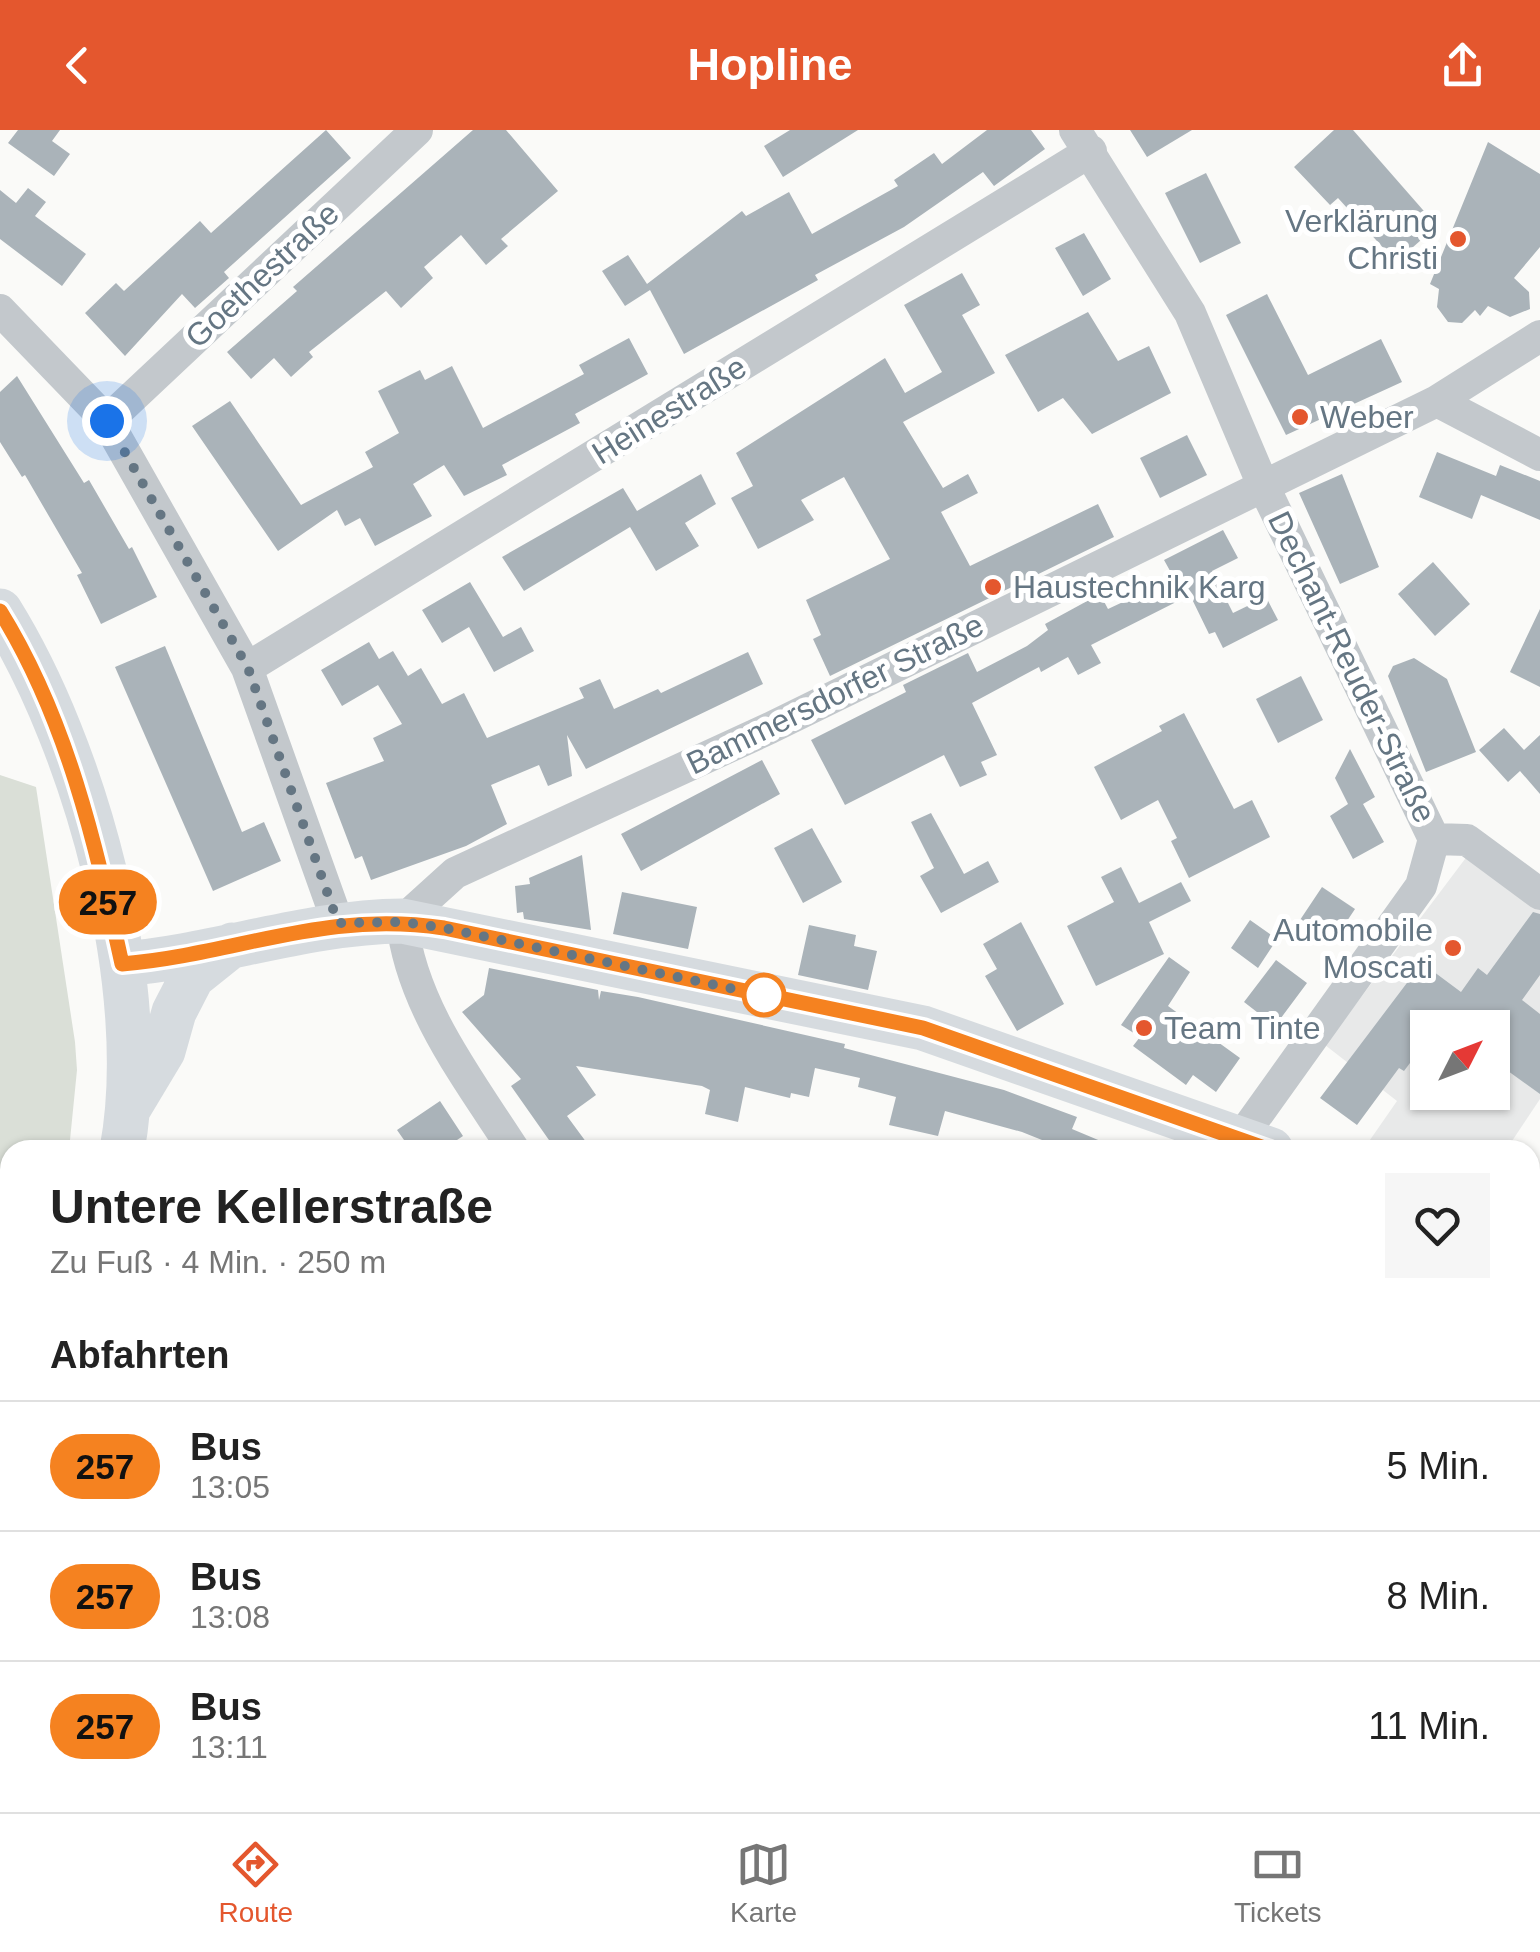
<!DOCTYPE html>
<html lang="de">
<meta charset="utf-8">
<style>
:root{--surface:#fff;--page:#f6f6f6;--text:#222;--muted:#767676;--line:#e0e0e0;--accent:#e4572e}
body{margin:0;font-family:Arial,sans-serif;background:var(--page);color:var(--text);height:100vh;display:flex;flex-direction:column;font-size:38px;white-space:nowrap}
*{box-sizing:border-box;margin:0}
p{font-size:32px;color:var(--muted)}
.icon{flex:none;width:55px;height:55px;fill:none;stroke:currentColor;stroke-width:2;stroke-linecap:round;stroke-linejoin:round}
.map{position:relative;flex:1;overflow:hidden}
.side{position:absolute;left:0px;top:1010px;width:1540px;height:672px;display:flex;flex-direction:column;background:var(--surface);border-radius:30px 30px 0 0;box-shadow:0 2px 8px #0004}
.side>*{flex:none}
.badge{padding:0 20px;border-radius:32px;font-size:35px;line-height:65px}
.needle{width:65px;rotate:48deg}
.tools{position:absolute;left:1410px;top:880px;display:grid;gap:20px}
.tools a{display:grid;place-items:center;width:100px;height:100px;border-radius:0px;background:var(--surface);box-shadow:0 2px 8px #0004;font-size:50px}
.you{position:absolute;width:50px;height:50px;margin:-25px;border:8px solid #fff;border-radius:50%;background:#1a73e8;box-shadow:0 0 0 15px #1a73e833}
.map>.badge{position:absolute;translate:-50% -50%;box-shadow:0 0 0 5px #fff}
h2{padding:0 50px;font-size:38px;line-height:90px}
.round{display:grid;place-items:center;flex:none;width:105px;height:105px;border-radius:0px;background:var(--page)}
.headline{display:flex;align-items:center;justify-content:space-between;height:170px;padding:0 50px}
h1{font-size:48px;font-weight:700;line-height:75px}
ul{padding:0;list-style:none}
li{display:flex;align-items:center;gap:30px;height:130px;padding:0 50px;border-top:2px solid var(--line)}
li div{flex:1}
li b{display:block;font-size:38px}
li em{font-style:normal}
li .badge{min-width:110px;font-weight:700;text-align:center}
header{display:flex;justify-content:space-between;align-items:center;height:130px;padding:0 50px;background:var(--accent);color:#fff;font-size:45px;font-weight:700}
.tabs{display:flex;justify-content:space-around;align-items:center;height:140px;border-top:2px solid var(--line);background:var(--surface);font-size:28px;color:var(--muted)}
.tabs a{display:grid;justify-items:center;gap:5px}
.tabs .current{color:var(--accent)}
.map>svg:first-child{display:block}
.built{fill:#e8e9e9;fill-rule:evenodd}
.green{fill:#dadfd7}
.building{fill:#aab3b9}
.lines{fill:none;stroke-linecap:round;stroke-linejoin:round}
.street{stroke:#c3c8cc;stroke-width:32}
.secondary{stroke:#d6dbdf;stroke-width:45}
.rail{stroke:#a2aab0;stroke-width:8;stroke-dasharray:15 8;stroke-linecap:butt}
.line-casing{stroke:#fff;stroke-width:22}
.line{stroke:#f58220;stroke-width:15}
.walk{stroke:#657683;stroke-width:10;stroke-dasharray:0 18}
.poi-dot{fill:#e4572e;stroke:#fff;stroke-width:4}
.stop-dot{fill:#fff;stroke:#f58220;stroke-width:5}
.labels{text-anchor:middle;dominant-baseline:central;stroke-width:10;stroke-linejoin:round;paint-order:stroke}
.poi-label{font-size:32px;fill:#657683;stroke:#fff;text-anchor:start}
.street-label{font-size:32px;fill:#657683;stroke:#fff}
</style>
<header><svg class="icon" aria-label="back" viewBox="0 0 24 24"><path d="M15 5l-7 7 7 7"/></svg>Hopline<svg class="icon" aria-label="share" viewBox="0 0 24 24"><path d="M12 15V3M7 8l5-5 5 5M5 13v7h14v-7"/></svg></header>
<div class="map">
<svg width="1540" height="1682" viewBox="0 0 1540 1682">
<rect width="100%" height="100%" fill="#fafaf8"/>
<path class="built" d="M 1471,721 L 1540,771 L 1540,969 L 1506,1020 L 1363,1020 L 1397,971 L 1325,915 ZM 1428,898 L 1492,898 L 1492,962 L 1428,962 Z
M 1530,1078 L 1540,1081 L 1540,1682 L 684,1682 L 693,1672 L 1530,1672 Z"/>
<path class="green" d="M 0,645 L 36,657 L 75,912 L 77,940 L 69,1020 L 10,1020 L 10,1287 L 0,1324 Z
M 10,1562 L 10,1672 L 31,1673 L 25,1682 L 0,1682 L 0,1598 Z
M 116,1673 L 267,1673 L 278,1682 L 111,1682 Z"/>
<path class="building" d="M 18,0 L 60,0 L 52,11 L 70,24 L 54,46 L 8,13 Z
M 326,0 L 351,28 L 224,142 L 229,148 L 195,178 L 182,164 L 125,226 L 85,183 L 116,153 L 124,161 L 200,91 L 211,103 Z
M 473,0 L 506,0 L 558,61 L 501,109 L 508,116 L 486,135 L 461,105 L 424,137 L 433,148 L 401,178 L 386,161 L 309,222 L 313,227 L 291,247 L 274,228 L 251,249 L 227,222 L 297,161 L 293,157 Z
M 790,0 L 858,0 L 783,47 L 764,16 Z
M 987,0 L 1031,0 L 1045,19 L 994,56 L 983,42 L 904,97 L 815,145 L 818,150 L 684,224 L 650,160 L 625,176 L 602,141 L 628,125 L 647,154 L 742,81 L 746,86 L 789,62 L 812,104 L 898,56 L 894,50 L 934,23 L 942,34 Z
M 1130,0 L 1192,0 L 1147,27 Z
M 1334,0 L 1353,0 L 1437,96 L 1396,132 L 1338,68 L 1330,75 L 1294,37 Z
M 1488,12 L 1540,44 L 1540,117 L 1514,148 L 1529,162 L 1530,179 L 1510,187 L 1488,176 L 1480,186 L 1475,180 L 1462,193 L 1448,192 L 1437,177 L 1439,159 L 1430,154 Z
M 1206,43 L 1241,113 L 1200,133 L 1165,63 Z
M 28,58 L 46,72 L 35,86 L 86,124 L 62,156 L 0,109 L 0,60 L 16,73 Z
M 1084,103 L 1111,149 L 1083,166 L 1055,118 Z
M 962,143 L 980,175 L 962,185 L 995,243 L 903,292 L 943,358 L 968,344 L 978,363 L 941,382 L 970,436 L 1098,374 L 1114,407 L 830,546 L 813,509 L 821,505 L 806,470 L 890,429 L 844,347 L 801,370 L 814,390 L 758,419 L 731,368 L 753,356 L 736,323 L 885,228 L 905,263 L 942,242 L 904,175 Z
M 1267,164 L 1308,245 L 1381,209 L 1402,252 L 1286,305 L 1226,185 Z
M 1088,182 L 1118,231 L 1149,216 L 1171,263 L 1092,304 L 1063,268 L 1038,282 L 1005,225 Z
M 629,208 L 648,244 L 575,284 L 580,293 L 502,335 L 507,345 L 464,366 L 444,335 L 413,354 L 432,386 L 375,416 L 360,388 L 345,396 L 337,380 L 278,421 L 192,296 L 230,271 L 301,375 L 373,337 L 365,322 L 399,303 L 378,261 L 420,240 L 425,250 L 452,236 L 483,298 L 584,244 L 579,235 Z
M 17,246 L 84,353 L 89,350 L 129,419 L 132,417 L 157,467 L 101,494 L 77,445 L 82,443 L 25,345 L 22,347 L 0,312 L 0,262 Z
M 1187,305 L 1207,345 L 1160,368 L 1140,328 Z
M 1437,322 L 1496,346 L 1500,335 L 1540,351 L 1540,390 L 1481,365 L 1472,389 L 1419,367 Z
M 701,344 L 716,374 L 685,393 L 699,416 L 656,441 L 630,397 L 524,461 L 502,427 L 623,358 L 637,381 Z
M 1342,344 L 1379,437 L 1340,454 L 1299,363 Z
M 1223,400 L 1238,428 L 1212,441 L 1233,483 L 1266,467 L 1278,490 L 1223,518 L 1215,502 L 1209,504 L 1190,465 L 1091,515 L 1101,533 L 1078,545 L 1068,527 L 1041,542 L 1039,537 L 972,573 L 997,625 L 981,632 L 987,645 L 960,657 L 944,625 L 845,675 L 811,610 L 906,562 L 903,555 L 968,523 L 977,542 L 1027,516 L 1048,500 L 1045,494 L 1100,464 L 1108,479 L 1174,448 L 1164,430 Z
M 1433,432 L 1470,474 L 1435,506 L 1398,464 Z
M 470,452 L 503,507 L 521,497 L 534,521 L 494,542 L 469,497 L 442,513 L 422,480 Z
M 1540,479 L 1540,557 L 1510,542 Z
M 369,512 L 379,529 L 393,521 L 408,546 L 421,538 L 442,574 L 464,563 L 487,608 L 584,568 L 579,558 L 600,549 L 614,579 L 658,559 L 661,563 L 748,522 L 763,554 L 586,639 L 567,605 L 572,646 L 548,656 L 539,635 L 491,655 L 507,694 L 466,716 L 371,750 L 362,726 L 355,729 L 326,653 L 384,631 L 373,608 L 402,594 L 378,555 L 342,576 L 321,540 Z
M 165,516 L 242,702 L 264,692 L 281,731 L 213,761 L 115,537 Z
M 1414,528 L 1447,549 L 1476,622 L 1426,642 L 1388,546 L 1393,536 Z
M 1301,546 L 1323,590 L 1278,613 L 1256,569 Z
M 1184,583 L 1234,679 L 1252,670 L 1270,707 L 1189,748 L 1171,711 L 1177,708 L 1158,670 L 1121,690 L 1094,637 L 1162,601 L 1159,596 Z
M 1504,598 L 1524,620 L 1540,605 L 1540,664 L 1520,641 L 1508,652 L 1479,620 Z
M 1350,619 L 1375,667 L 1363,674 L 1384,712 L 1353,729 L 1330,686 L 1348,674 L 1335,648 Z
M 762,630 L 780,664 L 641,741 L 621,704 Z
M 931,683 L 964,744 L 988,731 L 999,752 L 941,783 L 920,746 L 934,738 L 911,692 Z
M 812,698 L 842,752 L 803,773 L 774,718 Z
M 582,725 L 591,800 L 524,789 L 523,782 L 517,783 L 515,756 L 530,754 L 529,748 Z
M 1121,737 L 1139,773 L 1181,752 L 1191,771 L 1149,792 L 1164,824 L 1096,856 L 1067,796 L 1114,772 L 1101,747 Z
M 1322,757 L 1355,779 L 1331,815 L 1298,793 Z
M 622,762 L 697,777 L 688,819 L 613,804 Z
M 1533,782 L 1540,784 L 1540,845 L 1522,870 L 1540,884 L 1540,964 L 1508,941 L 1492,963 L 1492,898 L 1428,898 L 1428,909 L 1404,941 L 1399,938 L 1357,995 L 1320,968 L 1422,833 L 1461,862 L 1478,838 L 1487,845 Z
M 1250,790 L 1277,809 L 1258,838 L 1231,818 Z
M 1021,792 L 1064,874 L 1017,901 L 985,846 L 997,839 L 983,814 Z
M 809,795 L 856,805 L 854,816 L 877,821 L 868,860 L 798,845 Z
M 1169,827 L 1190,842 L 1168,876 L 1240,928 L 1216,962 L 1193,945 L 1186,955 L 1133,916 L 1140,907 L 1121,895 Z
M 1276,830 L 1307,853 L 1275,896 L 1244,872 Z
M 489,838 L 598,860 L 599,870 L 601,861 L 638,867 L 845,914 L 844,918 L 1004,960 L 1077,987 L 1072,999 L 1122,1020 L 1067,1020 L 1022,1002 L 945,981 L 938,1006 L 889,995 L 896,967 L 858,957 L 860,948 L 815,938 L 809,967 L 791,963 L 790,968 L 745,957 L 738,992 L 705,984 L 710,960 L 702,956 L 576,936 L 596,965 L 567,986 L 592,1020 L 556,1020 L 511,956 L 521,949 L 462,882 L 484,865 Z
M 440,971 L 463,1006 L 442,1020 L 411,1020 L 397,1000 Z"/>
<g class="lines">
<path class="street" d="M 1075,0 L 1190,183 L 1262,353 L 1434,709 L 1421,756 L 1232,1020
M 0,180 L 107,291 L 247,538 L 338,793
M 1437,271 L 1540,325
M 107,291 L 417,0
M 247,538 L 1091,21
M 1434,709 L 1467,710 L 1540,764
M 514,1020 C 469,950 411,876 402,791 L 455,743 L 770,598 L 1437,271 L 1540,206
M 324,1672 L 334,1682
M 988,1672 L 994,1682
M 55,1682 L 59,1672
M 700,1682 L 710,1672"/>
<path class="secondary" d="M 0,481 C 86,619 152,859 122,1020
M 122,834 C 217,826 306,792 402,791 L 923,898 L 1271,1020
M 130,976 L 163,921 L 174,882 L 192,847 L 232,815
M 1530,1110 L 1540,1113
M 0,1502 L 10,1467"/>
<path class="rail" d="M 1530,1289 L 1540,1274
M 1530,1331 L 1540,1317
M 1530,1374 L 1540,1360
M 1530,1406 L 1540,1391
M 1264,1682 L 1271,1672
M 1289,1682 L 1296,1672
M 1325,1682 L 1331,1672
M 1345,1682 L 1352,1672"/>
</g>
<g class="lines">
<defs>
<path id="line" d="M 0,481 C 67,589 95,712 122,834 C 238,824 323,780 444,798 L 923,898 L 1270,1020"/>
</defs>
<use href="#line" class="line-casing"/>
<use href="#line" class="line"/>
<path class="walk" d="M 107,291 L 248,538 L 338,793 L 402,792 L 444,798 L 777,868 L 764,865"/>
</g>
<g class="poi-dot">
<circle cx="1458" cy="109" r="10"/>
<circle cx="1300" cy="287" r="10"/>
<circle cx="993" cy="457" r="10"/>
<circle cx="1453" cy="818" r="10"/>
<circle cx="1144" cy="898" r="10"/>
</g>
<circle class="stop-dot" cx="764" cy="865" r="20"/>
<g class="labels">
<g class="poi-label">
<text x="1438" y="91" text-anchor="end">Verklärung<tspan x="1438" dy="37">Christi</tspan></text>
<text x="1320" y="287">Weber</text>
<text x="1013" y="457">Haustechnik Karg</text>
<text x="1433" y="800" text-anchor="end">Automobile<tspan x="1433" dy="37">Moscati</tspan></text>
<text x="1164" y="898">Team Tinte</text>
</g>
<g class="street-label">
<text transform="translate(262 145) rotate(-43)">Goethestraße</text>
<text transform="translate(669 280) rotate(-32)">Heinestraße</text>
<text transform="translate(1352 537) rotate(64)">Dechant-Reuder-Straße</text>
<text transform="translate(835 564) rotate(-26)">Bammersdorfer Straße</text>
</g>
</g>
</svg>
<div class="tools">
<a><svg class="needle" viewBox="-14 -14 28 28"><path d="M0-13l5 13h-10z" fill="#e53935"/><path d="M0 13l5-13h-10z" fill="#767676"/></svg></a>
</div>
<div class="you" style="left:107px;top:291px"></div>
<b class="badge" style="left:108px;top:772px;background:#f58220;color:#111">257</b>
<section class="side">
<div class="headline"><div><h1>Untere Kellerstraße</h1><p>Zu Fuß · 4 Min. · 250 m</p></div><a class="round"><svg class="icon" aria-label="heart" viewBox="0 0 24 24"><path d="M12 20l-8-8c-3-5 5-10 8-4 3-6 11-1 8 4z"/></svg></a></div>
<h2>Abfahrten</h2>
<ul>
<li><span class="badge" style="background:#f58220;color:#111">257</span><div><b>Bus</b><p>13:05</p></div><em>5 Min.</em></li>
<li><span class="badge" style="background:#f58220;color:#111">257</span><div><b>Bus</b><p>13:08</p></div><em>8 Min.</em></li>
<li><span class="badge" style="background:#f58220;color:#111">257</span><div><b>Bus</b><p>13:11</p></div><em>11 Min.</em></li>
</ul>
</section>
</div>
<nav class="tabs">
<a class="current"><svg class="icon" aria-label="directions" viewBox="0 0 24 24"><path d="M12 3l9 9-9 9-9-9zM9 14v-3h6M13 9l2 2-2 2"/></svg>Route</a>
<a><svg class="icon" aria-label="map" viewBox="0 0 24 24"><path d="M3 6l6-2 6 2 6-2v14l-6 2-6-2-6 2zM9 4v14M15 6v14"/></svg>Karte</a>
<a><svg class="icon" aria-label="tickets" viewBox="0 0 24 24"><path d="M3 7h18v10H3zM15 7v10"/></svg>Tickets</a>
</nav>
